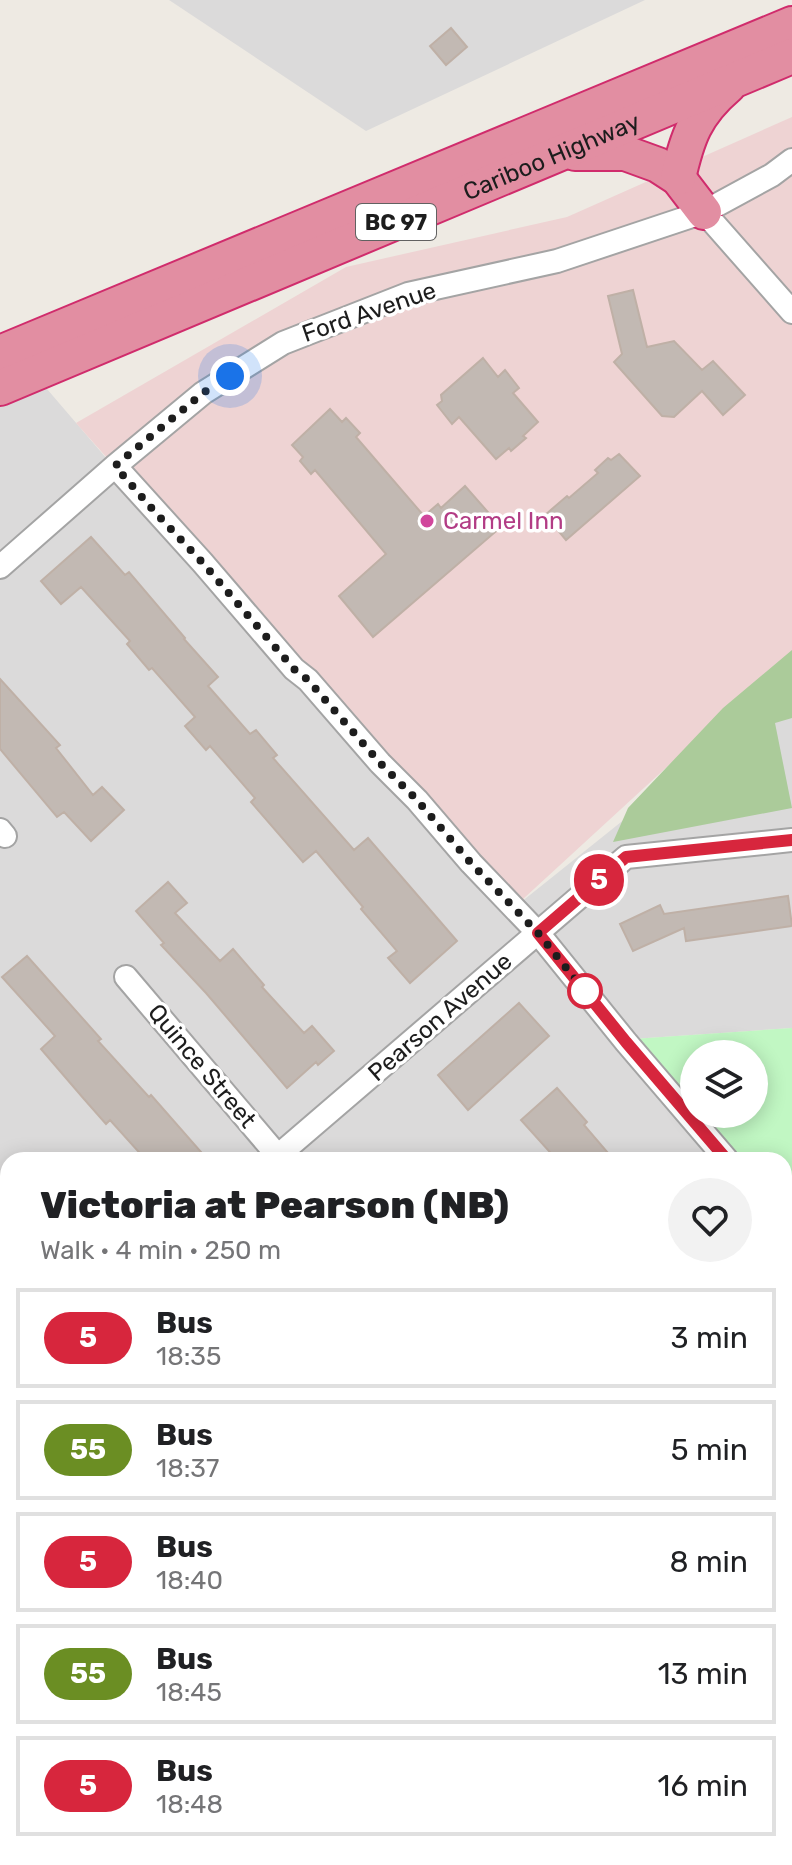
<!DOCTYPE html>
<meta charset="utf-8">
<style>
:root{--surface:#fff;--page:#f2f2f2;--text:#202124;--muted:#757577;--line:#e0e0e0}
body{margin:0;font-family:Rubik,sans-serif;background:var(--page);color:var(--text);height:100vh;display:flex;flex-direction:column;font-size:30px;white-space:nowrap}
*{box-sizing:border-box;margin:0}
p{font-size:26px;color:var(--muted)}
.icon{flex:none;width:44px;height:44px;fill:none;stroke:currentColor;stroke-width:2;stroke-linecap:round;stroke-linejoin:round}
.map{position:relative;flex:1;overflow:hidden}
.details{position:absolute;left:0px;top:1152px;width:792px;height:714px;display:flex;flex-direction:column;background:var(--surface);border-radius:24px 24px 0 0;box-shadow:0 4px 20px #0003}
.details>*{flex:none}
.badge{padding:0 16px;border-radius:26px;font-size:28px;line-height:52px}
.controls{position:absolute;left:680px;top:1040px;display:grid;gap:16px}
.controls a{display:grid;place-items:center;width:88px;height:88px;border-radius:50%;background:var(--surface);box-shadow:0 4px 20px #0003;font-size:40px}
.you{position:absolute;width:40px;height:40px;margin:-20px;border:6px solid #fff;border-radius:50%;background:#1a73e8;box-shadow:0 0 0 12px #1a73e833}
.map>.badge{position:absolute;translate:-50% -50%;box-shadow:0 0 0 4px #fff}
.round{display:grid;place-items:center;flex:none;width:84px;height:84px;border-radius:42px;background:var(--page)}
.overview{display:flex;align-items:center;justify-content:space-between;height:136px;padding:0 40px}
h1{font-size:38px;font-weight:800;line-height:60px}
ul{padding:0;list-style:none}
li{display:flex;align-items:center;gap:24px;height:100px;margin:0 16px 12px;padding:0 24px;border:4px solid var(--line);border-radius:0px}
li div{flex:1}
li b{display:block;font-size:30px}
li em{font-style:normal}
li .badge{min-width:88px;font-weight:700;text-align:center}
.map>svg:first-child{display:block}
.residential{fill:#dbdada}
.commercial{fill:#eed3d3}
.forest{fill:#abcb9a}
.park{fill:#c1f7c3;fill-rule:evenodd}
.building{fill:#c2b9b3;stroke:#bfb0a6;stroke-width:2}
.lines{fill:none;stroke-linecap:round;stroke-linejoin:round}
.minor-casing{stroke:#a4a4a4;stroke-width:26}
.highway-casing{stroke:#d02c6c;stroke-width:38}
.minor{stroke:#fff;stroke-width:22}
.highway{stroke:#e28ea2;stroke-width:34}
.line-casing{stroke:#fff;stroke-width:18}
.line{stroke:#d7263d;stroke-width:12}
.walk{stroke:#1d1d1d;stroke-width:8;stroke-dasharray:0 14.4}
.hotel-dot{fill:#d1479c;stroke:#fff;stroke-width:3}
.stop-dot{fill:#fff;stroke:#d7263d;stroke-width:4}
.labels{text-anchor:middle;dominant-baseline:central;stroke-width:7;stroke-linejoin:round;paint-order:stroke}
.shield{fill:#fff;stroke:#616161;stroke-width:2}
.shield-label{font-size:22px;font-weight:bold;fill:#1d1d1d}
.street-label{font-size:24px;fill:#1d1d1d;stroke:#fff}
.hotel-label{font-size:24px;fill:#b23c85;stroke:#fff;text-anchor:start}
</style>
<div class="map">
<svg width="792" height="1865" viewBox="0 0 792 1865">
<rect width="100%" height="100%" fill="#eeeae3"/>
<path class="residential" d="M 169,0 L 645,0 L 366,131 Z
M 23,361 L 119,473 L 510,911 L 792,685 L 792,1028 L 618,1040 L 724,1160 L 8,1160 L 8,1858 L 784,1858 L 784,1229 L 792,1238 L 792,1865 L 0,1865 L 0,376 Z"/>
<path class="commercial" d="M 792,117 L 792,652 L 510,911 L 76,423 L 346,267 L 567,217 Z"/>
<path class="forest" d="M 792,650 L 792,718 L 775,723 L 792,808 L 613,842 L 628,808 L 723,708 Z"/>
<path class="park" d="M 792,1028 L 792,1238 L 784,1229 L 784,1160 L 724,1160 L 618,1040 ZM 694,1054 L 754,1054 L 754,1114 L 694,1114 Z"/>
<path class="building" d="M 451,28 L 467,47 L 446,65 L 430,46 Z
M 633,290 L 647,347 L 674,341 L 702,370 L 713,361 L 745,395 L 723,415 L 702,391 L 674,417 L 662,416 L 614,362 L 622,354 L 608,296 Z
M 483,358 L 498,377 L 505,370 L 519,388 L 513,393 L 538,422 L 523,436 L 526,438 L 511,451 L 509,448 L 496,459 L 459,417 L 452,424 L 437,405 L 442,401 L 441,395 Z
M 330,409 L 342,422 L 346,418 L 360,433 L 356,437 L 424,516 L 438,504 L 441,508 L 465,486 L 501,527 L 373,637 L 339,596 L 386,554 L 315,470 L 311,474 L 300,461 L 303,457 L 292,445 Z
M 619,454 L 640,476 L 566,540 L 545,515 L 567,496 L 569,498 L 598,473 L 595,470 L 608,458 L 611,460 Z
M 91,537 L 125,575 L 129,572 L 185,638 L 184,639 L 218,677 L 208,686 L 250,734 L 256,730 L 277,755 L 273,758 L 354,850 L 368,838 L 457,941 L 410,983 L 388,958 L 397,951 L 361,909 L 363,907 L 316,851 L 303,862 L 251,802 L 255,798 L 210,746 L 206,750 L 185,726 L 195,717 L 152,668 L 149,670 L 127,644 L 130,641 L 81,587 L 61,604 L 41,581 Z
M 0,679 L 60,745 L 56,748 L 93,795 L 102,787 L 124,810 L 91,841 L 64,812 L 57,817 L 0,749 Z
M 168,882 L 187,903 L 175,913 L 220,961 L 233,949 L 264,985 L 262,987 L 304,1033 L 312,1026 L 334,1051 L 318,1065 L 316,1062 L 287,1088 L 206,993 L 161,945 L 164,943 L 136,911 Z
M 788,896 L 792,926 L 686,941 L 684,928 L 633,951 L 620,924 L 660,905 L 664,914 Z
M 27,956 L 101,1039 L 98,1041 L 149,1097 L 151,1095 L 208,1160 L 146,1160 L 110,1120 L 106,1124 L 84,1099 L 41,1049 L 55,1036 L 2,977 Z
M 519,1003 L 549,1036 L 468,1110 L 438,1075 Z
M 557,1088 L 587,1122 L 584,1125 L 614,1160 L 557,1160 L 521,1120 Z"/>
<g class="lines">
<defs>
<path id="minor" d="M 704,212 L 792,312
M 115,466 L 202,562 L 294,669 L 308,680 L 380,763 L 417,800 L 471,863 L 538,933 L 626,1042 L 727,1160
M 0,567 L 115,466 L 203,393 L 283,343 L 408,294 L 557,261 L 704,212 L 772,175 L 792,160
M 0,830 L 5,836
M 126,977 L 278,1156
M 273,1160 L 626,857 L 792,840
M 784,1226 L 792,1235
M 0,1340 L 8,1350
M 0,1394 L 8,1387
M 784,1561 L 792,1554
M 0,1821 L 8,1830
M 32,1858 L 38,1865
M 433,1865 L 441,1858"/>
<g id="highway">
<path d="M 575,153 L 625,153 L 658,165 L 678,178 L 704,212"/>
<path d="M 678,178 C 687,138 695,114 728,86"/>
<path d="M 0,353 L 792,24"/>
<path id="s1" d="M 0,388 L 792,56"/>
</g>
</defs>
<use href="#minor" class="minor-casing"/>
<use href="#highway" class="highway-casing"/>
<use href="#minor" class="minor"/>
<use href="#highway" class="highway"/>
</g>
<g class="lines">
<defs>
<path id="line" d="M 727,1160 L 626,1042 L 538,933 L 626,857 L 792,840"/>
</defs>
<use href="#line" class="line-casing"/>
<use href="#line" class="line"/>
<path class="walk" d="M 230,376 L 203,393 L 115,466 L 154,511 L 202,562 L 294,669 L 308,680 L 380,763 L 417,800 L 471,863 L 538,933 L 593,1001 L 585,991"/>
</g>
<circle class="hotel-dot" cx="427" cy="521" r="8"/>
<circle class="stop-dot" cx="585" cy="991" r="16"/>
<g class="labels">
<rect class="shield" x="356" y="204" width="80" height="36" rx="6"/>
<g class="shield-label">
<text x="396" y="222">BC 97</text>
</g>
<g class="street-label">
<text stroke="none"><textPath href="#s1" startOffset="598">Cariboo Highway</textPath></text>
<text transform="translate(369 312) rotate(-19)">Ford Avenue</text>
<text transform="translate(440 1017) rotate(-41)">Pearson Avenue</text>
<text transform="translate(202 1066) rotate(50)">Quince Street</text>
</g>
<g class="hotel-label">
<text x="443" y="521">Carmel Inn</text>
</g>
</g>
</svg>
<div class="controls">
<a><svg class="icon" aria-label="layers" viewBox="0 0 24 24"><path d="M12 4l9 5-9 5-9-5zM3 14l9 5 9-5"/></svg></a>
</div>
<div class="you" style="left:230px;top:376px"></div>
<b class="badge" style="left:599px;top:880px;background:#d7263d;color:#fff">5</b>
<section class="details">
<div class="overview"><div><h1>Victoria at Pearson (NB)</h1><p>Walk · 4 min · 250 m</p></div><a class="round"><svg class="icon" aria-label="heart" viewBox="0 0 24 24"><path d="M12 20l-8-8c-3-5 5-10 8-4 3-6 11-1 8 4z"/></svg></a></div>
<ul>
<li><span class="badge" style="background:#d7263d;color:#fff">5</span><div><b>Bus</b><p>18:35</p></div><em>3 min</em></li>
<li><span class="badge" style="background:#6b8e23;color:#fff">55</span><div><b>Bus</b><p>18:37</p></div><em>5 min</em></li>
<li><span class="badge" style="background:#d7263d;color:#fff">5</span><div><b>Bus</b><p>18:40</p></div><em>8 min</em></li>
<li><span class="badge" style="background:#6b8e23;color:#fff">55</span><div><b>Bus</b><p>18:45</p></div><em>13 min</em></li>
<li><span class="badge" style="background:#d7263d;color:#fff">5</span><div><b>Bus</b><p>18:48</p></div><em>16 min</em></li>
</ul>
</section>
</div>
